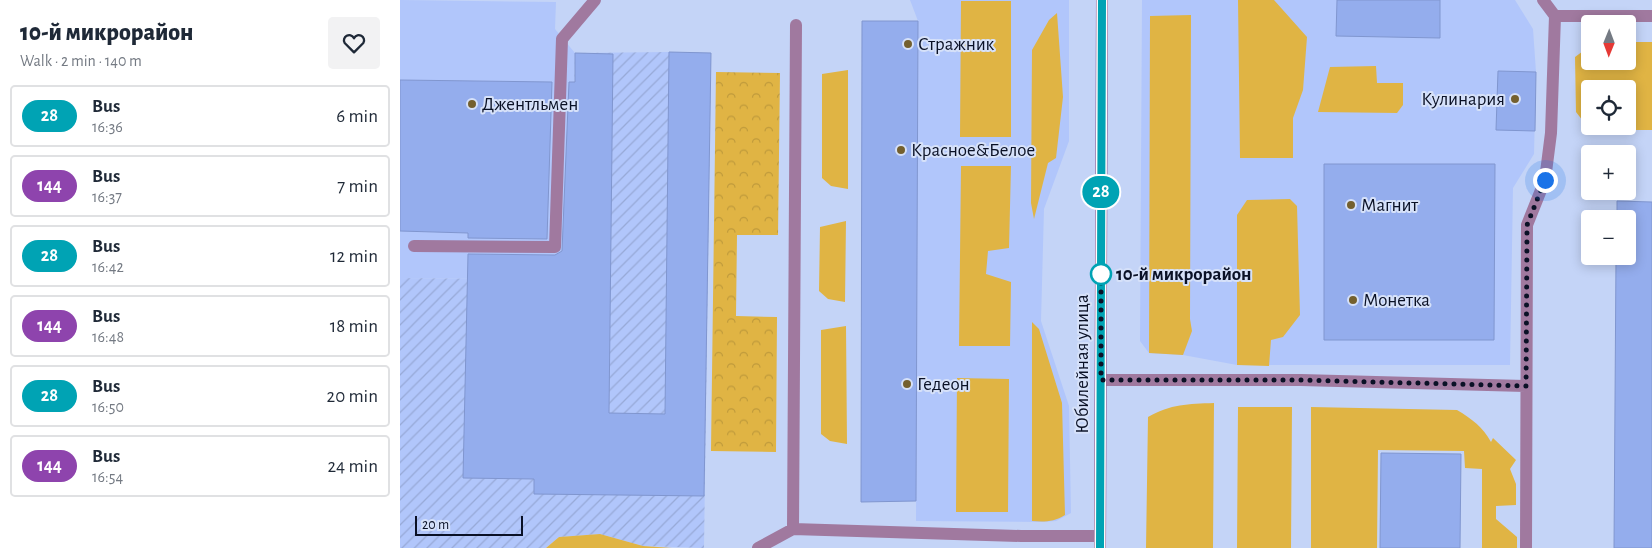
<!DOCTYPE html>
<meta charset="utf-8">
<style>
:root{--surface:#fff;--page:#f2f2f3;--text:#1f2937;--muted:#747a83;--line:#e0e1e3}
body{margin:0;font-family:"Alegreya Sans",sans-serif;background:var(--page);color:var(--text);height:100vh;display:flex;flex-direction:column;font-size:19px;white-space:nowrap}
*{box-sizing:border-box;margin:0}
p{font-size:16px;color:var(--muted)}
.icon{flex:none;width:28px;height:28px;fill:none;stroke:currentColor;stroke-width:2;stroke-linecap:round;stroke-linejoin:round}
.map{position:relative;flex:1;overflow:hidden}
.side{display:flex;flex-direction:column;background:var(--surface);width:400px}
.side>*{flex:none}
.badge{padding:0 10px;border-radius:16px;font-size:18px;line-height:32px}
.needle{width:32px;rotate:181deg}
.controls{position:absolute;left:1181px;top:15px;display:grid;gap:10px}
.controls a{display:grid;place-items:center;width:55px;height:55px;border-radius:5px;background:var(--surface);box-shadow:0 2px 12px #0003;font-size:25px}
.scale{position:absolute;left:15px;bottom:12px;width:108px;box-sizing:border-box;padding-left:5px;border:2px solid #0a1126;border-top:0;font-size:14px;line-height:18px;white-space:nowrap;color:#0a1126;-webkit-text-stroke:4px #d6e1f9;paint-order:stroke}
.you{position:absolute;width:25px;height:25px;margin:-12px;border:4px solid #fff;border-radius:50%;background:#1a73e8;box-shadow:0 0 0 8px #1a73e833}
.map>.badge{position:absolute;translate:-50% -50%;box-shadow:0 0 0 2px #fff}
.round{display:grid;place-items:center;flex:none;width:52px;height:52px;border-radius:5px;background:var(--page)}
.summary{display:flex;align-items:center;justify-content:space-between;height:85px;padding:0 20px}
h1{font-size:24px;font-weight:800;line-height:38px}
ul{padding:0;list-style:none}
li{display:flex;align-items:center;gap:15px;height:62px;margin:0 10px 8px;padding:0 10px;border:2px solid var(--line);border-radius:5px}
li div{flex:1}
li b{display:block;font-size:19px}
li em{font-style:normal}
li .badge{min-width:55px;font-weight:700;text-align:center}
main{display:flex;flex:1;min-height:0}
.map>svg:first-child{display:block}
.built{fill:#b1c6fb}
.industrial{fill:url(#industrial-furrows)}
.green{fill:#e0b444;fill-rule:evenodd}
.park{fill:url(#park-crowns)}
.building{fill:#94aded;stroke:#8096cf}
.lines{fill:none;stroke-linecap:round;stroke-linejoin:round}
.service{stroke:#a0799f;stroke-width:12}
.secondary{stroke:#844b84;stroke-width:12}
.line-casing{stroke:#fff;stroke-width:11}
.line{stroke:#00a3b4;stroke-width:8}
.walk{stroke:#0a1126;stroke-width:5;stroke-dasharray:0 9}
.poi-dot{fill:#74602f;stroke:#d6e1f9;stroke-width:2}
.stop-dot{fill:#fff;stroke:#00a3b4;stroke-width:2.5}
.labels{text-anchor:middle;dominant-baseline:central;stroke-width:4;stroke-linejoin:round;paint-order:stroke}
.poi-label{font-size:19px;fill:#0a1126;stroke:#d6e1f9;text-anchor:start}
.stop-label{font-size:19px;font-weight:bold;fill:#0a1126;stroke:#d6e1f9;text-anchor:start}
.street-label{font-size:19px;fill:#0a1126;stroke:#d6e1f9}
</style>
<main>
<section class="side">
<div class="summary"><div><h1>10-й микрорайон</h1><p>Walk · 2 min · 140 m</p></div><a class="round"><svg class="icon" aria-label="heart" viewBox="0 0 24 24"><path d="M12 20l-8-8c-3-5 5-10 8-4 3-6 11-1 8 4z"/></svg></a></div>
<ul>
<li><span class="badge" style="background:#00a3b4;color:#fff">28</span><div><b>Bus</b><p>16:36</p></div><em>6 min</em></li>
<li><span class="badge" style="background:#8e44ad;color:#fff">144</span><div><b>Bus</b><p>16:37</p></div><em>7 min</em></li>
<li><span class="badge" style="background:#00a3b4;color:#fff">28</span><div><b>Bus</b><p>16:42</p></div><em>12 min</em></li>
<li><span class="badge" style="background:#8e44ad;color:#fff">144</span><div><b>Bus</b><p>16:48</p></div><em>18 min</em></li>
<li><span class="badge" style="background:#00a3b4;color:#fff">28</span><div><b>Bus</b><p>16:50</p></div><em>20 min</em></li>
<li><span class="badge" style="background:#8e44ad;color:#fff">144</span><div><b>Bus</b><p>16:54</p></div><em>24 min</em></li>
</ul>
</section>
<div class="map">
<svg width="1252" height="548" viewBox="0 0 1252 548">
<defs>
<pattern id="industrial-furrows" width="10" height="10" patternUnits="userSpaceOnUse" patternTransform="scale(1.25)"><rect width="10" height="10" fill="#b1c6fb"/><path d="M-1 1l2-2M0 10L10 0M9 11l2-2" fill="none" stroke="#97a9d7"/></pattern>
<pattern id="park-crowns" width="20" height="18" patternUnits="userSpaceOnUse" patternTransform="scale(1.25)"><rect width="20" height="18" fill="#e0b444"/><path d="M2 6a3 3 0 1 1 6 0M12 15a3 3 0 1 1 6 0" fill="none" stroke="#bf9a3b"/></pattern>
</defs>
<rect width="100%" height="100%" fill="#c4d4f7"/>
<path class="built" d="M 0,0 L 156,2 L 155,29 L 175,53 L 171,280 L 0,278 Z
M 510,0 L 669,0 L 669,141 L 644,209 L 641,321 L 669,406 L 671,513 L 656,521 L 642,522 L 516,521 L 518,21 Z
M 742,0 L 1115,0 L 1133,29 L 1136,72 L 1134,154 L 1113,188 L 1110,365 L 837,365 L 783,355 L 749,353 L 740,341 Z"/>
<path class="industrial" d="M 269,52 L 311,53 L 304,548 L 243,546 L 200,534 L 159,537 L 146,548 L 0,548 L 0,278 L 171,280 L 175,53 Z"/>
<path class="green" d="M 838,0 L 874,0 L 907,37 L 903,90 L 893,118 L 893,158 L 840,158 Z
M 561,1 L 611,1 L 611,137 L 560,137 Z
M 657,13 L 663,97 L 656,158 L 648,163 L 634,219 L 631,203 L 632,50 L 649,20 Z
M 791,15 L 790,319 L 792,331 L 783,355 L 749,353 L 750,16 Z
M 1228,42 L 1252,42 L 1252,130 L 1190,130 L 1176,112 L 1175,57 L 1190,46 L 1190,61 L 1228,61 ZM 1190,89 L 1228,89 L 1228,126 L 1190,126 Z
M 976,66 L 977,83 L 1003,83 L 1003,105 L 997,113 L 918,112 L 930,67 Z
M 448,70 L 448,189 L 431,186 L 422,178 L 422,74 Z
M 561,166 L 611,166 L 609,248 L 588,251 L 586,274 L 611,282 L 610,346 L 559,346 Z
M 890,199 L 897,206 L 900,315 L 883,337 L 871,340 L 869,366 L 837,365 L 837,215 L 847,200 Z
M 446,221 L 445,302 L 428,299 L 419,291 L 420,227 Z
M 632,322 L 639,329 L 662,403 L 665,515 C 654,522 644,522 632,521 Z
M 446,326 L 447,444 L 430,441 L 421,434 L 421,330 Z
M 557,378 L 609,379 L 608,512 L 556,512 Z
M 814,403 L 813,548 L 746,548 L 748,417 C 771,404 788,404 814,403 Z
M 838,407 L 892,407 L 891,548 L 837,548 Z
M 911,407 L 1057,410 C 1072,419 1083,427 1091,442 L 1093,438 L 1116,460 L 1110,469 L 1116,484 L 1116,505 L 1096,506 L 1096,519 L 1117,537 L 1117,548 L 1082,548 L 1082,469 L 1065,468 L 1064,451 L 978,450 L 977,548 L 911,548 Z
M 200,534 L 243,546 L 272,548 L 146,548 L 159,537 Z"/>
<path class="park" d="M 316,72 L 380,73 L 378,235 L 337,235 L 336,316 L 377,317 L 376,452 L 311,451 Z"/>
<path class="building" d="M 937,0 L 1040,0 L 1040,38 L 936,36 Z
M 462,21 L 518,21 L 516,501 L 461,502 Z
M 269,52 L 311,53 L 304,496 L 134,494 L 134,479 L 63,478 L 68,254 L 155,255 L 162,251 L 169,82 L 175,82 L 175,53 L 213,54 L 209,413 L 265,414 Z
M 1098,71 L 1136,72 L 1135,131 L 1096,130 Z
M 0,80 L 152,82 L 147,239 L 68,238 L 68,233 L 0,231 Z
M 924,164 L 1095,164 L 1094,340 L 924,340 Z
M 1217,201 L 1252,202 L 1252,548 L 1214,548 L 1216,256 L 1228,256 L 1228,219 L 1217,219 Z
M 981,453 L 1061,454 L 1060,548 L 980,548 Z"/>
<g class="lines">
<path class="service" d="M 1155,16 L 1252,16
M 14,246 L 155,247 L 162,39 L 195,0
M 701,380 L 901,380 L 1125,386
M 393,529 L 396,25
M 358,548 L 393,529 L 621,536 L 700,536
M 1126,548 L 1127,225 L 1145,180 L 1151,133 L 1155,16 L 1143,0"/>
<path class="secondary" d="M 700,548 L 702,0"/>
</g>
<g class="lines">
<defs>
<path id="line" d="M 700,548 L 702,0"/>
</defs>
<use href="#line" class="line-casing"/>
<use href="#line" class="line"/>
<path class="walk" d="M 701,274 L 701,380 L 901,380 L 1126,386 L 1127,225 L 1145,180"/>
</g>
<g class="poi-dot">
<circle cx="508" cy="44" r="5"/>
<circle cx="1115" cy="99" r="5"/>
<circle cx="72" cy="104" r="5"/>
<circle cx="501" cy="150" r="5"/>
<circle cx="951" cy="205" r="5"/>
<circle cx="953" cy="300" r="5"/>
<circle cx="507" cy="384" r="5"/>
</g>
<circle class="stop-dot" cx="701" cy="274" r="10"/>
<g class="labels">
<g class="poi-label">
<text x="518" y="44">Стражник</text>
<text x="1105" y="99" text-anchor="end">Кулинария</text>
<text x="82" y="104">Джентльмен</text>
<text x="511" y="150">Красное&amp;Белое</text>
<text x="961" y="205">Магнит</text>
<text x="963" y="300">Монетка</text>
<text x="517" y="384">Гедеон</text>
</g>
<g class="stop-label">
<text x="716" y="274">10-й микрорайон</text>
</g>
<g class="street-label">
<text transform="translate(682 364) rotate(-90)">Юбилейная улица</text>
</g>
</g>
</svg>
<div class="controls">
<a><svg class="needle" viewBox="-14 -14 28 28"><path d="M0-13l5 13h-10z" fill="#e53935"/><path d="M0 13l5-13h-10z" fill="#747a83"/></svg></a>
<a><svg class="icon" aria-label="locate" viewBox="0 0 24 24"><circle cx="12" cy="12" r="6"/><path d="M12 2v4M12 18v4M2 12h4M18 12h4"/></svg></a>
<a>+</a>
<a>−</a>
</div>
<div class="scale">20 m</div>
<div class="you" style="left:1145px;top:180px"></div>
<b class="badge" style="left:701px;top:192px;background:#00a3b4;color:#fff">28</b>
</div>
</main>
